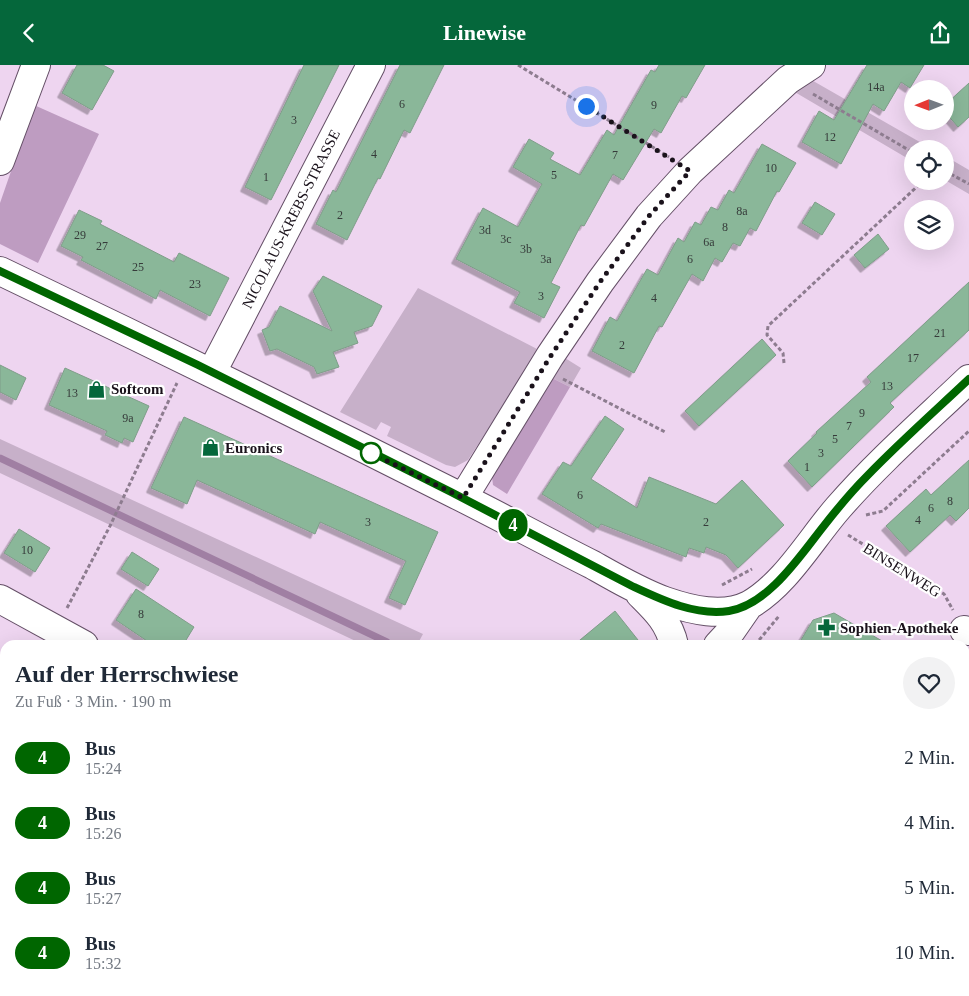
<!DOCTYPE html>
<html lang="de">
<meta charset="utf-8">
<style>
:root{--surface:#fff;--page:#f2f2f3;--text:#1f2937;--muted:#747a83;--accent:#05673b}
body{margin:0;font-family:"Times New Roman",serif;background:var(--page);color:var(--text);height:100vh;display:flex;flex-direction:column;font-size:19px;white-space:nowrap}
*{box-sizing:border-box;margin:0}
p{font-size:16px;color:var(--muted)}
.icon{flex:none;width:28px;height:28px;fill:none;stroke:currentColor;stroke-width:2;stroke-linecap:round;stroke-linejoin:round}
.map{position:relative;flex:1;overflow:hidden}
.details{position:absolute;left:0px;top:575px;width:970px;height:356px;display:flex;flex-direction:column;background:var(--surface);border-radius:15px 15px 0 0;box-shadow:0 5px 20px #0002}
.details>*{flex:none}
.badge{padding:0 10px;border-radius:16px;font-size:18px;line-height:32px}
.needle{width:32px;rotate:269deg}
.controls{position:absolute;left:904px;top:15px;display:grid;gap:10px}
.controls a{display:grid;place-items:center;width:50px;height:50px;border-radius:50%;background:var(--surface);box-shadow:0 5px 20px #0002;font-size:25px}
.you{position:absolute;width:25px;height:25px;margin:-12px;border:4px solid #fff;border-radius:50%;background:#1a73e8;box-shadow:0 0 0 8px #1a73e833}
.map>.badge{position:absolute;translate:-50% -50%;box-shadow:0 0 0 2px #fff}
.round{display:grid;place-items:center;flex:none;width:52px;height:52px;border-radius:26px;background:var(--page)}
.summary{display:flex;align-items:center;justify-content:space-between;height:85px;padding:0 15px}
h1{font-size:24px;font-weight:600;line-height:38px}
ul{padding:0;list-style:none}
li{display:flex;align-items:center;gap:15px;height:65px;padding:0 15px}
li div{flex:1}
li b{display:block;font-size:19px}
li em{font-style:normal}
li .badge{min-width:55px;font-weight:700;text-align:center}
header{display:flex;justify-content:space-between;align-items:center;height:65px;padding:0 15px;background:var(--accent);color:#fff;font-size:22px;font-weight:600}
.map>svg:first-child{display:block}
.green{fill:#c7b0c9}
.forest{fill:#be9cc1}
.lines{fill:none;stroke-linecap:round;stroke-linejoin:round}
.stream{stroke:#a07fa3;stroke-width:7}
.building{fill:#8ab799;stroke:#7f9d89;filter:url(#shadow)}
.minor-casing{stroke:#644f66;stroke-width:30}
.path{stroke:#8d7c8f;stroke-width:3;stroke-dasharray:4 2.5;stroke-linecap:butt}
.minor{stroke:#fff;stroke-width:28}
.line-casing{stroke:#fff;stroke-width:11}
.line{stroke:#060;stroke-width:8}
.walk{stroke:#1a121b;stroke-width:5;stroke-dasharray:0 9}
.stop-dot{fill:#fff;stroke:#060;stroke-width:2.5}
.labels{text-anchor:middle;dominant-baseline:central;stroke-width:4.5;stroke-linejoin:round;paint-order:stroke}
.number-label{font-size:12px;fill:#363b3a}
.street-label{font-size:15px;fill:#1a121b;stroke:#fff}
.poi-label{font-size:15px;font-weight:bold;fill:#1a121b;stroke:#fff;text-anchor:start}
</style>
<header><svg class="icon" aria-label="back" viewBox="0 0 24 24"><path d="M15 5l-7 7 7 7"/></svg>Linewise<svg class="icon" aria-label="share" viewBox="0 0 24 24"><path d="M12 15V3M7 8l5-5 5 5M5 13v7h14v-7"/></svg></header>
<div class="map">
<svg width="969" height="931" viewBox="0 0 969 931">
<defs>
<filter id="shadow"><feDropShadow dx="-4.5" dy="4.5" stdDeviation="0" flood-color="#0004"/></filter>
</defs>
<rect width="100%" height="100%" fill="#eed5f0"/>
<path class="green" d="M 808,13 L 932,84 L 912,84 L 912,96 L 793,26 Z
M 945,91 L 969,105 L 969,129 L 945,115 Z
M 418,223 L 539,285 L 468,395 L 455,402 L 446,400 L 387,371 L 391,362 L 381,357 L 376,365 L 340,347 Z
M 565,293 L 581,303 L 570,322 L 552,313 Z
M 0,374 L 423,569 L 417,580 L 364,580 L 0,408 Z
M 0,714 L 5,716 L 5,855 L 0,858 Z
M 965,756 L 969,759 L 969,822 L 965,830 Z
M 718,926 L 917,926 L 914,931 L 727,931 Z"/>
<path class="forest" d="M 34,40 L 99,69 L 38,198 L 0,179 L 0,138 Z
M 552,313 L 570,322 L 507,429 L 493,420 L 492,412 L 494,405 Z"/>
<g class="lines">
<path class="stream" d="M 0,393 L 387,577 L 389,580
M 410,926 L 412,931"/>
</g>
<path class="building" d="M 77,0 L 103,0 L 114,6 L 92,45 L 62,28 Z
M 304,0 L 339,0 L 271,135 L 245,122 Z
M 400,0 L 444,0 L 410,68 L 404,65 L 380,114 L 378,113 L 347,175 L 316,159 L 333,125 L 336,127 Z
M 659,0 L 705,0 L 686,33 L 682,31 L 661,68 L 654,64 L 623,115 L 613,109 L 584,161 L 581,160 L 551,218 L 560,222 L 544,253 L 514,238 L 520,227 L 456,194 L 483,143 L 518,162 L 542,119 L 513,102 L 529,74 L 554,88 L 550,94 L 580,110 L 607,65 L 614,70 L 651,5 L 655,7 Z
M 867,0 L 924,0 L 910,23 L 901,17 L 884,46 L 873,39 L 841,99 L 802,77 L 819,46 L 834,55 Z
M 969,18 L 969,52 L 958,62 L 945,47 L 945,40 Z
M 762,79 L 796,98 L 779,127 L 777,126 L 756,166 L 750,163 L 740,181 L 733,178 L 722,197 L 715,193 L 703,216 L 692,209 L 662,262 L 659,261 L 634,308 L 592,286 L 610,252 L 617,256 L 647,204 L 658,210 L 678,173 L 684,177 L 695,157 L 701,160 L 711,142 L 718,145 L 729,125 L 734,128 Z
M 815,137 L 835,149 L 822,170 L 802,158 Z
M 79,145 L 102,156 L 100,159 L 174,197 L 179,188 L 229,213 L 210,251 L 160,225 L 156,234 L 81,195 L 83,192 L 61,181 Z
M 878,169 L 889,184 L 865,203 L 854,190 Z
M 323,211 L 382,241 L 372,261 L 354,267 L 358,278 L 333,287 L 339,302 L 317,309 L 314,302 L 277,284 L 270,286 L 262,265 L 269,262 L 280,241 L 332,266 L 313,226 Z
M 969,217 L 969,265 L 890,338 L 894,342 L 812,422 L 788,396 L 817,368 L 816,367 L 871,317 L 867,312 Z
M 762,274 L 776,290 L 699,361 L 685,346 Z
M 0,300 L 26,313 L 16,335 L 0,327 Z
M 65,303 L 149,341 L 133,377 L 124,373 L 122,378 L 105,370 L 107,366 L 49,340 Z
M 605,351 L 624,364 L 591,414 L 637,443 L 649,412 L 716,439 L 742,415 L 784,460 L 738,503 L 726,490 L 706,482 L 704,488 L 689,483 L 686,492 L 601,459 L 598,463 L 542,429 L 563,397 L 571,401 Z
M 184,352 L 438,467 L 405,540 L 389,533 L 406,496 L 320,457 L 315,469 L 197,415 L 187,439 L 151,423 Z
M 969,395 L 969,443 L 956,456 L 950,450 L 910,487 L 886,461 L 926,424 L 931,430 Z
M 19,464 L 50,483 L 35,507 L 4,488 Z
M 132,487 L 159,504 L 148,521 L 121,504 Z
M 136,524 L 194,562 L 183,580 L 153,580 L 116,555 Z
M 615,546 L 642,580 L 574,580 Z
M 834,548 L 889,580 L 798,580 L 813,555 Z"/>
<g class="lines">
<defs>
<path id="minor" d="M 0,96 L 36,0
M 0,206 C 153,279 304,353 455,429 C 501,452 547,477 593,500 C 616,513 640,527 665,536 C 691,545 723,553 749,540 C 785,520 811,474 838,443 C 878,397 925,356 969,314
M 212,307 L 371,0
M 463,433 L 550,291 L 600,217 L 649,151 L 690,106 L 788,15 L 811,0
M 640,529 C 656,545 669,557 674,580
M 0,534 L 84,580
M 964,565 L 969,566
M 718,580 L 731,566 L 749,540
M 0,679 L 5,682
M 965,853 L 969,846
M 692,926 L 700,931
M 211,931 L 220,926
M 608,931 L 611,926
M 924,931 L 927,926"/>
</defs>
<use href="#minor" class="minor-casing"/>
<path class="path" d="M 518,0 L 669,92
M 813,29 L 912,87
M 945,106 L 969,119
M 784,298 L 783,288 L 767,270 L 768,261 L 923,116
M 563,314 L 665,367
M 866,450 L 883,446 L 969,366
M 848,470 L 944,529 L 953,545
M 722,520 L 752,504
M 67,543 L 110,461 L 177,318
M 755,580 L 779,551
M 965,750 L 969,752
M 0,866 L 5,863"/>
<use href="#minor" class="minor"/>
</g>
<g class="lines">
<defs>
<path id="line" d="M 0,206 L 198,300 L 451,427 L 632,521 C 662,535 695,551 729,546 C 768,540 800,491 823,462 C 837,444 852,426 868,410 C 900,377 935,346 969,314"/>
</defs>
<use href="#line" class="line-casing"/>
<use href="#line" class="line"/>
<path class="walk" d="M 371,388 L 463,433 L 550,292 L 600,217 L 649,151 L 690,106 L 586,41"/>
</g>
<defs>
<symbol id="shop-bare" viewBox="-9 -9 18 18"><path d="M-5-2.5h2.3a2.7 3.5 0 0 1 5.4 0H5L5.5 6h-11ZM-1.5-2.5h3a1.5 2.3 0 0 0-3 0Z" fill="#05673b" stroke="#fff" stroke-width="2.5" paint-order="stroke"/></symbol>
<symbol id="pharmacy-bare" viewBox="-9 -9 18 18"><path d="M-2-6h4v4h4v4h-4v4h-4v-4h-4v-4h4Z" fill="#05673b" stroke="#fff" stroke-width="2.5" paint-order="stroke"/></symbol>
</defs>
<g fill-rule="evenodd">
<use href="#shop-bare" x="84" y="312" width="25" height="25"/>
<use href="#shop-bare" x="198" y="370" width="25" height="25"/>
<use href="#pharmacy-bare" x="814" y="550" width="25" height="25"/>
</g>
<circle class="stop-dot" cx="371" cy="388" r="10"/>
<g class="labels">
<g class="number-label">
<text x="876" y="22">14a</text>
<text x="402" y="39">6</text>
<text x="654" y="40">9</text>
<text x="294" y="55">3</text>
<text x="830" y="72">12</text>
<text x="374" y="89">4</text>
<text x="615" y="90">7</text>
<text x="771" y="103">10</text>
<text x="554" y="110">5</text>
<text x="266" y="112">1</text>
<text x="742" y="146">8a</text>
<text x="340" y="150">2</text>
<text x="725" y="162">8</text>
<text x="485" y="165">3d</text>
<text x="80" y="170">29</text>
<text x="506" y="174">3c</text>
<text x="709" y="177">6a</text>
<text x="102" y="181">27</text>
<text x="526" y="184">3b</text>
<text x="546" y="194">3a</text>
<text x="690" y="194">6</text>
<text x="138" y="202">25</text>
<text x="195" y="219">23</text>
<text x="541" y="231">3</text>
<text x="654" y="233">4</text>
<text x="940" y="268">21</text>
<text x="622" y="280">2</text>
<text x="913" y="293">17</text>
<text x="887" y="321">13</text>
<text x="72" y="328">13</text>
<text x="862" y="348">9</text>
<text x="128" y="353">9a</text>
<text x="849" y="361">7</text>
<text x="835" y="374">5</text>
<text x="821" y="388">3</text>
<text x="807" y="402">1</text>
<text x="580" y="430">6</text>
<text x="950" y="436">8</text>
<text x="931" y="443">6</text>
<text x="918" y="455">4</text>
<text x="368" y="457">3</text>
<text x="706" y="457">2</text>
<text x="27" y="485">10</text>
<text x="141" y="549">8</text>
</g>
<g class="street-label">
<text transform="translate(291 154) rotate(-63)">NICOLAUS-KREBS-STRASSE</text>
<text transform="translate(902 505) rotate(32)">BINSENWEG</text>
</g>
<g class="poi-label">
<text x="111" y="324">Softcom</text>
<text x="225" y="383">Euronics</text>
<text x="840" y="563">Sophien-Apotheke</text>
</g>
</g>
</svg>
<div class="controls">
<a><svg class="needle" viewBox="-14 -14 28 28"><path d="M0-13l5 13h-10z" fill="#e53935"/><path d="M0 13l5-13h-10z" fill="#747a83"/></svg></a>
<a><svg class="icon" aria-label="locate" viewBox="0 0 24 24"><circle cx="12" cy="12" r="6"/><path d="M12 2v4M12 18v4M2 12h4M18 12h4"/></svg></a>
<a><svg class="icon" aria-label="layers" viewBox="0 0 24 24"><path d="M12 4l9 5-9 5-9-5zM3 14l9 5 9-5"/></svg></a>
</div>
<div class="you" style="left:586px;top:41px"></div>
<b class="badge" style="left:513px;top:460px;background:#060;color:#fff">4</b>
<section class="details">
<div class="summary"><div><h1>Auf der Herrschwiese</h1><p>Zu Fuß · 3 Min. · 190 m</p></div><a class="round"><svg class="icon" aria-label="heart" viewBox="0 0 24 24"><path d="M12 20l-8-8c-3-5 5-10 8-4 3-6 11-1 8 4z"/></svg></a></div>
<ul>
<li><span class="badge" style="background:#060;color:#fff">4</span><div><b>Bus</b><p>15:24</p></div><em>2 Min.</em></li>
<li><span class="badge" style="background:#060;color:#fff">4</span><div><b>Bus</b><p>15:26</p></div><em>4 Min.</em></li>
<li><span class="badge" style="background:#060;color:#fff">4</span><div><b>Bus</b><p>15:27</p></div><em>5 Min.</em></li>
<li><span class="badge" style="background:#060;color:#fff">4</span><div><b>Bus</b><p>15:32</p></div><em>10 Min.</em></li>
</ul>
</section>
</div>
